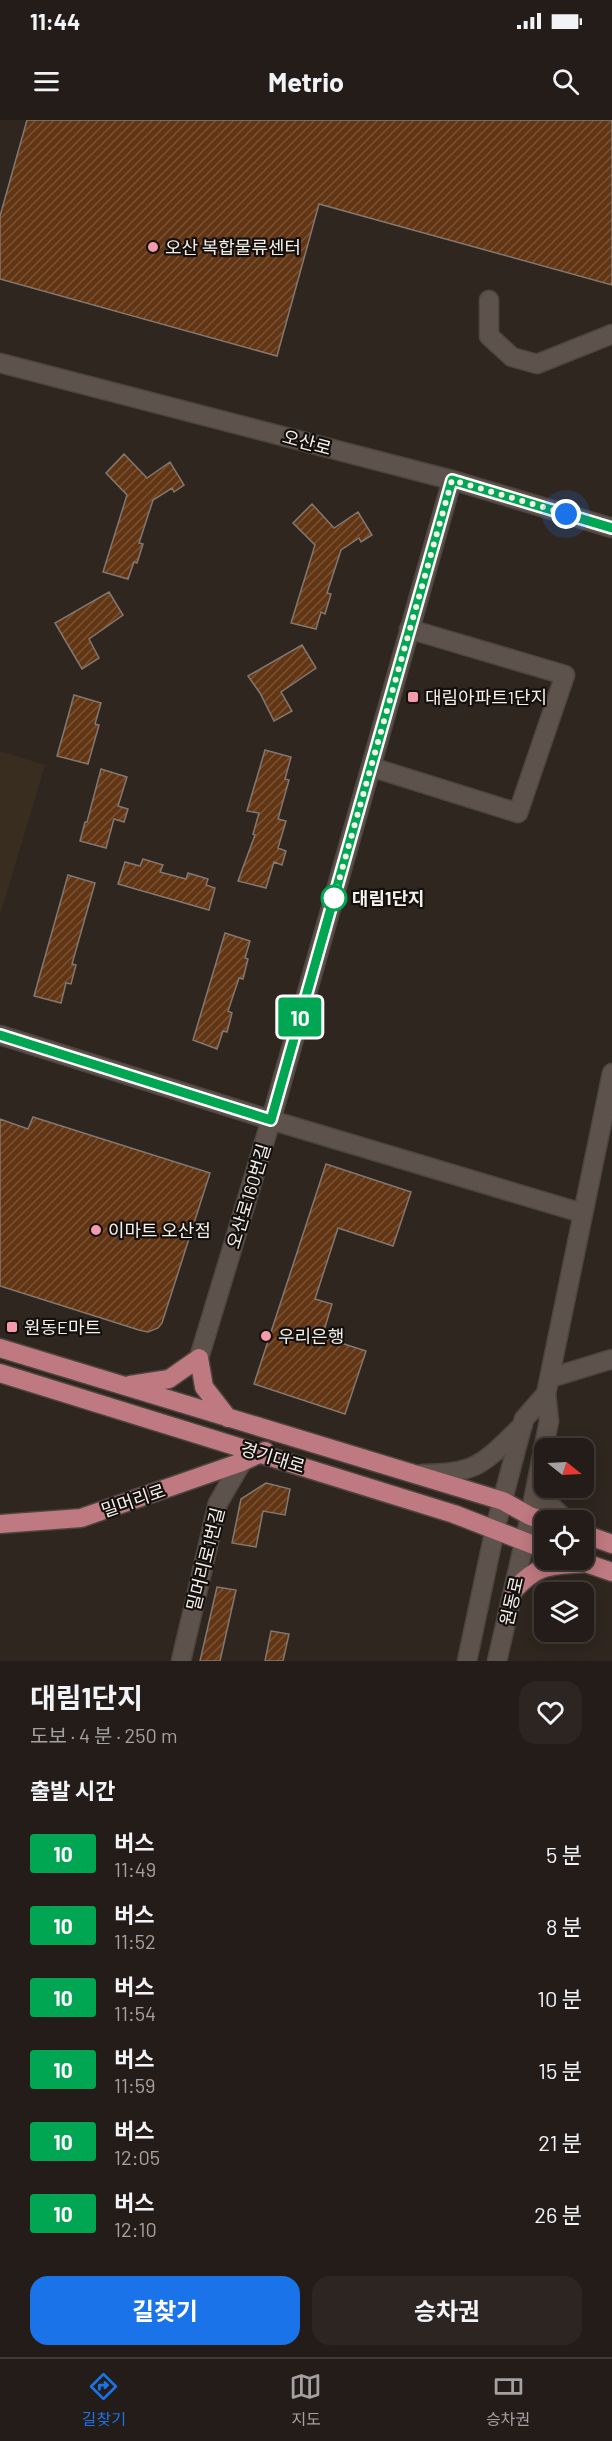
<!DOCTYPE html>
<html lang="ko">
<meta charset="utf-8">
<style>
:root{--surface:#241c18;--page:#2c2521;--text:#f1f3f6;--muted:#a3a1a2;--line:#413a37;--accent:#1a73e8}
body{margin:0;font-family:Barlow,"Noto Sans KR",sans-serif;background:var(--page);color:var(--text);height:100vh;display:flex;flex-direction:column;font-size:22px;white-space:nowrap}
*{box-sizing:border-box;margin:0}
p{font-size:20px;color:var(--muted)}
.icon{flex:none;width:33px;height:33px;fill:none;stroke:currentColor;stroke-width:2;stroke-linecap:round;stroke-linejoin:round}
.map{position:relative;height:1541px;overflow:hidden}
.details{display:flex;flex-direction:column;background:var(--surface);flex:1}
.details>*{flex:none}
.badge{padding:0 12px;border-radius:4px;font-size:21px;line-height:39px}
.needle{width:39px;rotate:108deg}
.buttons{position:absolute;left:534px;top:1318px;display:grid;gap:12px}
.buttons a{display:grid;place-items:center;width:60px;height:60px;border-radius:12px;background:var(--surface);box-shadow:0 3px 15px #0003,0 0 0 2px var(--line);font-size:30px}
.you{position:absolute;width:30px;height:30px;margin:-15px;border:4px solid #fff;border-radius:50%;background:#1a73e8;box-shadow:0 0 0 9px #1a73e833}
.map>.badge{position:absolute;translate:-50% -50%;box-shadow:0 0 0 3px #fff}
h2{padding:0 30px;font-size:22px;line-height:54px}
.round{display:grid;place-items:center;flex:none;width:63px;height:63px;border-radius:18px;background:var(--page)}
.headline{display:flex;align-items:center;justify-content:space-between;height:102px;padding:0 30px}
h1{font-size:28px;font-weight:700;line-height:45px}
.primary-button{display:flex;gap:12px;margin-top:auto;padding:12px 30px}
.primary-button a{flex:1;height:69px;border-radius:18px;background:var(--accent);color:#fff;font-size:24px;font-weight:700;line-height:69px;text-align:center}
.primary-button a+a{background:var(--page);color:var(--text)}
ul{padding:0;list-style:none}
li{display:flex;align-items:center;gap:18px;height:72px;padding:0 30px}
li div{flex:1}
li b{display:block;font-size:22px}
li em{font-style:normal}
li .badge{min-width:66px;font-weight:700;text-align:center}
.status{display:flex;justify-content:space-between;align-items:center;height:42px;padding:0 30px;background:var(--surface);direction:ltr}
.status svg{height:16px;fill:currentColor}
header{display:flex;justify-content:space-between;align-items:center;height:78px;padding:0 30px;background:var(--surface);font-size:27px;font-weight:700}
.menu{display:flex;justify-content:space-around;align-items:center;height:84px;border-top:2px solid var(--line);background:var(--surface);font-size:16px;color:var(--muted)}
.menu a{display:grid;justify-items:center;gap:3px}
.menu .active{color:var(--accent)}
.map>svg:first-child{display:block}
.education{fill:#392d1f}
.building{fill:url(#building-hatch);stroke:#837870;stroke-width:1.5}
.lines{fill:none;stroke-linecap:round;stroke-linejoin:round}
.minor-casing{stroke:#4d453f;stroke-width:21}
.major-casing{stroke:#4d453f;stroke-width:21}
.minor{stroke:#5e534c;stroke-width:18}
.major{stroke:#bf7980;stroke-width:18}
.line-casing{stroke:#fff;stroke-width:14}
.line{stroke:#00a651;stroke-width:9}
.walk{stroke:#f6f0eb;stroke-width:6;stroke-dasharray:0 10.8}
.poi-dot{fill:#f39aab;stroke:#14100d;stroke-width:2}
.stop-dot{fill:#fff;stroke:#00a651;stroke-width:3}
.labels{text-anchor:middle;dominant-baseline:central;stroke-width:4.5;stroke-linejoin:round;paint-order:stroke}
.poi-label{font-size:18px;fill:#f6f0eb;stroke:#14100d;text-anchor:start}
.street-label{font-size:18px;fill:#f6f0eb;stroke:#14100d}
.stop-label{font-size:18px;font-weight:bold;fill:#f6f0eb;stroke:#14100d;text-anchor:start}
</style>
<div class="status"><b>11:44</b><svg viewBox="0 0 49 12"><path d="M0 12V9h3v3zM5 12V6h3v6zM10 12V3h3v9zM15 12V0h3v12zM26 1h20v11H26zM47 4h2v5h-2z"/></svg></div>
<header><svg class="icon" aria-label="menu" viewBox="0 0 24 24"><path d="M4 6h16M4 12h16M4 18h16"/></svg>Metrio<svg class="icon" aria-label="search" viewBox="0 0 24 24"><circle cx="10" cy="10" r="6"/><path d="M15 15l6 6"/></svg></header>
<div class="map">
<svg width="612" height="1541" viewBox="0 0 612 1541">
<defs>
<pattern id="building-hatch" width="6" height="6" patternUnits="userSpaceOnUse" patternTransform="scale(1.5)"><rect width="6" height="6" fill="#623614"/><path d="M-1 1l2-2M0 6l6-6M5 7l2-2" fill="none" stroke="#795336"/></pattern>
</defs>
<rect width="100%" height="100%" fill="#302620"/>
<path class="education" d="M 0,631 L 45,645 L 0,795 Z"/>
<path class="building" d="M 27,0 L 612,0 L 612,165 L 319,84 L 277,236 L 0,159 L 0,96 Z
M 124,334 L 147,358 L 170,342 L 184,365 L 174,372 L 172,368 L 153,380 L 139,423 L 143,424 L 137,443 L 134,442 L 128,459 L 103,452 L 127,375 L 106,353 Z
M 312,384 L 334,408 L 358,392 L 372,415 L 361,422 L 359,418 L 341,430 L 327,473 L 331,474 L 325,494 L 321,492 L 316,509 L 291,503 L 315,425 L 293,403 Z
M 109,472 L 123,495 L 89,519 L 99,538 L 82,549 L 55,503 Z
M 302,525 L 316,548 L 281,572 L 292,591 L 274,601 L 260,573 L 248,556 Z
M 74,575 L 101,583 L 95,604 L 99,605 L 88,644 L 57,636 Z
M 265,630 L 291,637 L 285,659 L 289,660 L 278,699 L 286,701 L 278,728 L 286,731 L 282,745 L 274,742 L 266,768 L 238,761 L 255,715 L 253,714 L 259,693 L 247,691 Z
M 101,649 L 127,657 L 118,686 L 128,689 L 124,702 L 114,699 L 106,728 L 80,721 L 85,702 L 87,702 Z
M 143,739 L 163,745 L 160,752 L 186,759 L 188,753 L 208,759 L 206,765 L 215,768 L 209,790 L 118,764 L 125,742 L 140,746 Z
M 68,755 L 95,763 L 72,844 L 76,845 L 71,864 L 66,863 L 61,883 L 34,876 Z
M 225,813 L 250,821 L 245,838 L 248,839 L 243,859 L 239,858 L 228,891 L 232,893 L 227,912 L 223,911 L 217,929 L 193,920 Z
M 33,997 L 210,1053 L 162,1203 L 158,1208 L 148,1212 L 139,1210 L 0,1166 L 0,999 L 28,1009 Z
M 326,1044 L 411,1072 L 393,1126 L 338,1108 L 315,1179 L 332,1184 L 322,1217 L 366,1231 L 345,1294 L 254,1264 Z
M 266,1363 L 290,1369 L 285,1395 L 263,1391 L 256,1427 L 232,1423 L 241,1379 Z
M 217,1467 L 236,1470 L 220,1541 L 200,1541 Z
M 271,1511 L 289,1514 L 283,1541 L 265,1541 Z"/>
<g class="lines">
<defs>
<path id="minor" d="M 489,180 L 489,216 L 512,237 L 537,244 L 612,214
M 0,243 L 452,360 L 612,408
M 371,647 L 518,693 L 565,555 L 409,509
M 0,915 L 271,1000 L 582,1093
M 199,1238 L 271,1000 L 452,360
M 550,1258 L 612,1239
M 422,1354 C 479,1354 484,1342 523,1305
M 539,1359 L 549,1384 L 567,1401
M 181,1541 L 218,1383 L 242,1342
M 467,1541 L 495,1409 L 524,1299 L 546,1274
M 497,1541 L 528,1406 L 549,1301 L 546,1274 L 612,953"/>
<path id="major" d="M 0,1228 L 503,1381 L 530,1396 L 545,1401
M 0,1253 L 454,1394 L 544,1429
M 130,1265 L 169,1259 L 199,1238 L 204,1267 L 228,1298
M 0,1404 L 81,1398 L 242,1342 L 265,1331
M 584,1414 L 612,1424
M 577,1440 L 612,1452
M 514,1470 C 539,1443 550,1446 585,1443"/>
</defs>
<use href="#minor" class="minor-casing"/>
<use href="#major" class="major-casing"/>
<use href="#minor" class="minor"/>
<use href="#major" class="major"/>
</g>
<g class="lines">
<defs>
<path id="line" d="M 0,915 L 271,1000 L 452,360 L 612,408"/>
</defs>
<use href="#line" class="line-casing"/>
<use href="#line" class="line"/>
<path class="walk" d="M 334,778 L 452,360 L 566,394"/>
</g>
<g class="poi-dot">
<circle cx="153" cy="127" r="6"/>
<rect x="407" y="571" width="12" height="12" rx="3"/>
<circle cx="96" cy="1110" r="6"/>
<rect x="6" y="1201" width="12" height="12" rx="3"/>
<circle cx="266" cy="1216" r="6"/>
</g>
<circle class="stop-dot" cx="334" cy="778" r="12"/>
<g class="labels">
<g class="poi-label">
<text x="165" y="127">오산 복합물류센터</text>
<text x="425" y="577">대림아파트1단지</text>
<text x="108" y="1110">이마트 오산점</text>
<text x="24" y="1207">원동E마트</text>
<text x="278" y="1216">우리은행</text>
</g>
<g class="street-label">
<text transform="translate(307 322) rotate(15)">오산로</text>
<text transform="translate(248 1076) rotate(-73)">오산로160번길</text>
<text transform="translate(273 1337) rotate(17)">경기대로</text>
<text transform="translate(133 1380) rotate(-19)">밀머리로</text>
<text transform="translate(205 1439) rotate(-76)">밀머리로1번길</text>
<text transform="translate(511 1481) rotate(-77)">원동로</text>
</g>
<g class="stop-label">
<text x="352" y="778">대림1단지</text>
</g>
</g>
</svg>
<div class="buttons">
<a><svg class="needle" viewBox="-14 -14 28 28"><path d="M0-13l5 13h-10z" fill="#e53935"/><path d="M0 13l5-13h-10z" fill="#a3a1a2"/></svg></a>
<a><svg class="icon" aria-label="locate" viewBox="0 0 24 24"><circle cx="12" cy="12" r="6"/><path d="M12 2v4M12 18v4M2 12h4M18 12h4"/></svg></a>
<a><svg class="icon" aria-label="layers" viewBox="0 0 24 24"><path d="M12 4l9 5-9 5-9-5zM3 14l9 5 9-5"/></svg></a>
</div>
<div class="you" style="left:566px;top:394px"></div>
<b class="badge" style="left:300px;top:897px;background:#00a651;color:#fff">10</b>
</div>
<section class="details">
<div class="headline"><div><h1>대림1단지</h1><p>도보 · 4 분 · 250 m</p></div><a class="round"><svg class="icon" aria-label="heart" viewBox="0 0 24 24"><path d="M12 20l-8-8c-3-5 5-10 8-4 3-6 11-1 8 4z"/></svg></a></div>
<h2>출발 시간</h2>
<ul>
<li><span class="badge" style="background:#00a651;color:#fff">10</span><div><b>버스</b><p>11:49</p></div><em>5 분</em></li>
<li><span class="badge" style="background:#00a651;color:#fff">10</span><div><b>버스</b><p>11:52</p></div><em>8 분</em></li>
<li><span class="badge" style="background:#00a651;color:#fff">10</span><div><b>버스</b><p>11:54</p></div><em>10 분</em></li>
<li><span class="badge" style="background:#00a651;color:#fff">10</span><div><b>버스</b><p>11:59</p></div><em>15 분</em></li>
<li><span class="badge" style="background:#00a651;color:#fff">10</span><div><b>버스</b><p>12:05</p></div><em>21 분</em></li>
<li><span class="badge" style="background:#00a651;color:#fff">10</span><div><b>버스</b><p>12:10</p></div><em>26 분</em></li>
</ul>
<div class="primary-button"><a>길찾기</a><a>승차권</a></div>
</section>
<nav class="menu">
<a class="active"><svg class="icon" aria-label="directions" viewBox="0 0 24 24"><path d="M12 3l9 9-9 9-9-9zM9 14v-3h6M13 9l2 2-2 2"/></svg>길찾기</a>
<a><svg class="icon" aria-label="map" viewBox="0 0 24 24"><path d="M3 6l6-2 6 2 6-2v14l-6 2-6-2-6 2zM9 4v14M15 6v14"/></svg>지도</a>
<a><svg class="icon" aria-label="tickets" viewBox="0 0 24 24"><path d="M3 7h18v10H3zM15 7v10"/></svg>승차권</a>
</nav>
